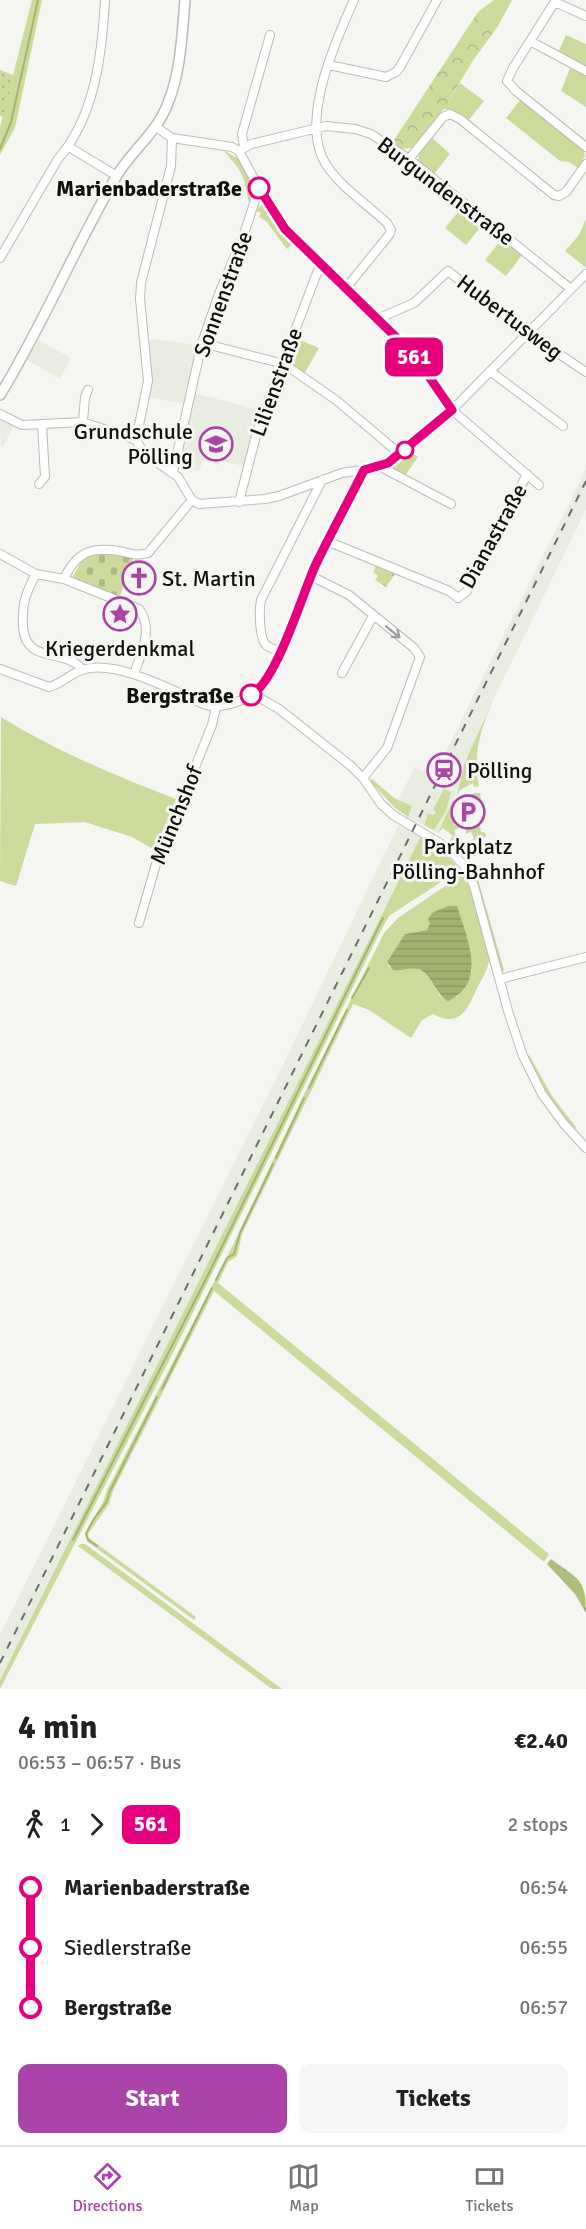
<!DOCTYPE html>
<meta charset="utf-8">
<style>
:root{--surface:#fff;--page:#f6f6f6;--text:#202124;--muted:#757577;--line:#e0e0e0;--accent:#ab44a8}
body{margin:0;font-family:Signika,sans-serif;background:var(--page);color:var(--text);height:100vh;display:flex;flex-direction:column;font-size:22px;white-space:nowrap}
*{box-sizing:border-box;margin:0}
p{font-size:20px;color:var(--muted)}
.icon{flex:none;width:33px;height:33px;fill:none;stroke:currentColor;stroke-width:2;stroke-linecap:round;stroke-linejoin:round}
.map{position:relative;height:1689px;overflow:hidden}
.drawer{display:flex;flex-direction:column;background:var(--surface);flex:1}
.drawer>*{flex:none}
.badge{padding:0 12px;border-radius:9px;font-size:21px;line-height:39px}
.map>.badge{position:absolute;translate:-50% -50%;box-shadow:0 0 0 3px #fff}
.legs{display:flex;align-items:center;gap:9px;height:66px;padding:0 18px;font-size:20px}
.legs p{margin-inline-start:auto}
.headline{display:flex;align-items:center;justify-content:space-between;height:102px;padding:0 18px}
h1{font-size:33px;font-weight:700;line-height:45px}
.action{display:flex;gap:12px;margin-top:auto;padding:12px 18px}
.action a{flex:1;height:69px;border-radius:12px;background:var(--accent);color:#fff;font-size:24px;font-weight:700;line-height:69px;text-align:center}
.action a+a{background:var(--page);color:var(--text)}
ul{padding:0 18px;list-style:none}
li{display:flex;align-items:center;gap:21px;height:60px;font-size:22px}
li i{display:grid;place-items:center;width:9px;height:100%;margin:0 8px;background:currentColor}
li i::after{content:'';width:15px;height:15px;margin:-8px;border:4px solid;border-radius:50%;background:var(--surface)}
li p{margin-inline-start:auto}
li:first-child i{background:linear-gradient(#0000 50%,currentColor 0)}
li:last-child i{background:linear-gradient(currentColor 50%,#0000 0)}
.menu{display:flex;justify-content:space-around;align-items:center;height:84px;border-top:2px solid var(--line);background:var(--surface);font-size:16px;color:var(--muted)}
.menu a{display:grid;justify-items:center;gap:3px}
.menu .on{color:var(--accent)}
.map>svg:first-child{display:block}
.built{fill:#e9ece0}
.grass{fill:#ccda9b;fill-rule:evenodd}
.forest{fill:url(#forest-firs)}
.cemetery{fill:url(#cemetery-stones)}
.park{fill:url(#park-crowns)}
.garden{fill:url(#garden-dots)}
.water{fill:url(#water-rules)}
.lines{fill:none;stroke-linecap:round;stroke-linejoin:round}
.stream{stroke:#a4b372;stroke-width:2}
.minor-casing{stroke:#bbbcb7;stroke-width:10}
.tertiary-casing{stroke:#bbbcb7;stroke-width:12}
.minor{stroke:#fff;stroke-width:8}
.tertiary{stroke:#fff;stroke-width:9}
.rail{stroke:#6b6b69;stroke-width:2;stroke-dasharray:8 8;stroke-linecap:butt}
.oneway{stroke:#9f9f9f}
.line-1-casing{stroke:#fff;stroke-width:14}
.line-1{stroke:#e6007e;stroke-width:9}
.stop-1-dot{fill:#fff;stroke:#e6007e;stroke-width:3}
.labels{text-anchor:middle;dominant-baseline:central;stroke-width:6;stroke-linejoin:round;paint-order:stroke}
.stop-label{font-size:22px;font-weight:bold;fill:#10100f;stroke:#f5f6f1;text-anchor:end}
.street-label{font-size:22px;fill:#10100f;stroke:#f5f6f1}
.poi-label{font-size:22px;fill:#10100f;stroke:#f5f6f1;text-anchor:start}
</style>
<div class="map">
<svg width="586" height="1689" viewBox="0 0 586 1689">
<defs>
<pattern id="forest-firs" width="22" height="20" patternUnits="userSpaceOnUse" patternTransform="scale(1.5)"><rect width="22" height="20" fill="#afbe7d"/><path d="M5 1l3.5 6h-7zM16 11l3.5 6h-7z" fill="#96a26b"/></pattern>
<pattern id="cemetery-stones" width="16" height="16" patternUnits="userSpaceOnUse" patternTransform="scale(1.5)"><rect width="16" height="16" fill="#ccda9b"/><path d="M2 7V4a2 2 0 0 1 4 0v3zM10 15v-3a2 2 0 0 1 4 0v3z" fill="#aeba84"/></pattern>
<pattern id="park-crowns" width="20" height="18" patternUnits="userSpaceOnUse" patternTransform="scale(1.5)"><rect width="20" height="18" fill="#ccda9b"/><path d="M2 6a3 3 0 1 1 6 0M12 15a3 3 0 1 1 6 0" fill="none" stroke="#aeba84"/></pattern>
<pattern id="garden-dots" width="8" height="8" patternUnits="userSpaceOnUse" patternTransform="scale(1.5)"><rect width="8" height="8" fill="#ccda9b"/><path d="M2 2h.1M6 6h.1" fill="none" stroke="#aeba84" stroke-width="1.8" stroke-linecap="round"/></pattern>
<pattern id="water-rules" width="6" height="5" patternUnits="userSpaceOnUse" patternTransform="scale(1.5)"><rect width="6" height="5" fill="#a4b372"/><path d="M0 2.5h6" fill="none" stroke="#8c9962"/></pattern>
</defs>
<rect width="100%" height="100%" fill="#f5f6f1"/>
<path class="built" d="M 152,339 L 197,345 L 184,404 L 148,397 L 151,368 L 148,343 Z
M 39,340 L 71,358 L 60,379 L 27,360 Z
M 194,393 L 260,410 L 243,466 L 221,461 L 220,465 L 203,460 L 199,471 L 177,465 Z
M 0,417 L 14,425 L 4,445 L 1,447 Z
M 586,469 L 586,509 L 475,738 L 450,810 L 438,833 L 406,816 L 394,807 L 415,767 L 423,771 L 440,763 Z
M 398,826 L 421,836 L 0,1680 L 0,1634 L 281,1069 Z"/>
<path class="grass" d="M 32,0 L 42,0 L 15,128 L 0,155 L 0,127 Z
M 494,0 L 512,0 L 498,26 L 478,12 Z
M 566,35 L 586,44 L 586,68 L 558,53 Z
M 571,66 L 586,75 L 586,107 L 561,91 Z
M 460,83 L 484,101 L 468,121 L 453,110 L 444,109 Z
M 521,99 L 583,148 L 585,156 L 578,168 L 569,162 L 560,161 L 506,118 Z
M 431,137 L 450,154 L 434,174 L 420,163 L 418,159 L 420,151 Z
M 223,150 L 239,159 L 253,185 L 249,204 C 245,176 242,171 223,150 Z
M 262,204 L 292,244 L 287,249 L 266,221 L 259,217 L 261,213 L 256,211 Z
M 462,207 L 483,224 L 466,245 L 445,228 Z
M 586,219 L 586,266 L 585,267 L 565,251 L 579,235 Z
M 502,239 L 522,255 L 506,276 L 485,260 Z
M 295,338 L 319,348 L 304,374 L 287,363 Z
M 409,451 L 418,457 L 405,476 L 394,470 L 392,466 Z
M 495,696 C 482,726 472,752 479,786 L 474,787 L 473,783 L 460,790 L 456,798 L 465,762 Z
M 1,717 C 56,751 116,776 176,799 L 155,850 L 132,837 L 85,822 L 35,824 L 16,886 L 0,881 Z
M 372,779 L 394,798 L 412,806 L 408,817 L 394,807 L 370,781 Z
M 444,789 L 451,792 L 446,811 L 434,830 L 424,825 L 428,814 L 434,815 L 436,811 L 433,810 Z
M 475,793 L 480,793 L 481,800 L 476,800 L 479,814 L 484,814 L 484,817 L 479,818 L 481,832 L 486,833 L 485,838 L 480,836 L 477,845 L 481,847 L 478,850 L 474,849 L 469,841 L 474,839 L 471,832 L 466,834 L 466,830 L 470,829 L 469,817 L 464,817 L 464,813 L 469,814 L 471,802 L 466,801 L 469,795 Z
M 453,800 L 455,801 L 454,809 L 458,809 L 458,813 L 453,813 L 454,825 L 459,825 L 459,828 L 454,830 L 457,841 L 462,839 L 472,857 L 471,860 L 449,841 L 453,836 L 443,828 L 438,833 Z
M 421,836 L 444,852 L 458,867 L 438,884 L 389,916 L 378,936 L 169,1361 L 0,1689 L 0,1680 Z
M 475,869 L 504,970 L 502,972 L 500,971 L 474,879 L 473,873 Z
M 460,876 L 465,877 C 471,887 491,951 489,961 C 488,969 482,979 478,986 C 468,1008 461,1029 433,1014 L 422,1020 L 411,1038 L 369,1010 L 353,1004 L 242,1234 L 237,1256 L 228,1262 L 218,1283 L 549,1554 L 544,1562 L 214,1291 L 113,1491 L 109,1504 L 88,1534 L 89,1538 L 196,1617 L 194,1620 L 88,1542 L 85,1533 L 103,1502 L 107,1490 L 232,1247 L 308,1086 L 384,933 L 398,918 ZM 430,923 L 472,970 L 466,986 L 457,997 L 441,997 C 433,985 425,966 409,968 C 400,969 398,970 389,967 L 387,962 L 405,934 L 427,930 Z
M 529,1055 L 552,1096 L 576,1127 L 574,1131 L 547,1097 L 526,1058 Z
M 81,1544 L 85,1544 L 282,1689 L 272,1689 L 78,1546 Z"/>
<path class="forest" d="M 551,1559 C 577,1579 586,1577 586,1613 L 575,1594 L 547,1564 Z"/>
<path class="cemetery" d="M 94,553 L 119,554 L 134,557 L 119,599 L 72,578 L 81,562 Z"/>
<path class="park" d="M 478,12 L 498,26 L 472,62 L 444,109 L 416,144 L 411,148 L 400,149 L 392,143 Z
M 377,564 L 396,573 L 386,587 L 375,580 L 378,576 L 373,572 Z"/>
<path class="garden" d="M 0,70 L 13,75 L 4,118 L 0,116 Z"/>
<path class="water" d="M 448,906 L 457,906 C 466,936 489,983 448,1001 C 435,994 432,974 418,969 C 409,967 402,971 393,970 L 387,962 L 405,934 L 427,930 L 430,923 L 428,919 L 432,913 Z"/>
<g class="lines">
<path class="stream" d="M 0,149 L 11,122 L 38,0
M 352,998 L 369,968
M 309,1088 L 347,1010
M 276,1158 L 304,1098
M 216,1280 L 227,1258 L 234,1254 L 240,1233 L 273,1164
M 162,1389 L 212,1288
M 73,1540 L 207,1277 L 383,918
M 97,1546 L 88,1540 L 86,1534 C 89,1528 92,1521 96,1516 C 104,1506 106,1505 110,1491 L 157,1397"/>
<defs>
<path id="minor" d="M 556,0 L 513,68 L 507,81 L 516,91 L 586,147
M 555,2 L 586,16
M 530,41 L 586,71
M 329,65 L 386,77 L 396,72 L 400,67 L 437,0
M 156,127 L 172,138 L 232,147 L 239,151 L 264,197 L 285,229 L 404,345 L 423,368 L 452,410 L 539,485
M 69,147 L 117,176
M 244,147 L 242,134 L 270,35
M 239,151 L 251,144 L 326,126 L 355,129 L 371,134 L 409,159 L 571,289
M 409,159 L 443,117 L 450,114 L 460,119 L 554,195 L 559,196 L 566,192 L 586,164
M 0,258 L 58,159 C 95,117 102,54 105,0
M 346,288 L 389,235 L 391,230 L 387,223 C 368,205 342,188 327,166 C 298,124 335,42 354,0
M 377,319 L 414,303 L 448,271 L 516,325 L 586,372
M 202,343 L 284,364 L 336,400 L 400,454
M 490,371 L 563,426
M 0,414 L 22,425 L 83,422 L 136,440 L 144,453 L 178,477 L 192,500 L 199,504 L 265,499 L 279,496 L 342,473 L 381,467 L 388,463 L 452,410 L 586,274
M 83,422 L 85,397 L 88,390
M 136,440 L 148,381 L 140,299 L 141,283 L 171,166 L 172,138
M 381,467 L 451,504
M 173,472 L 202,343 L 219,294 L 244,234 L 259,188
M 39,484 L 45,477 L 42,424
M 239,502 L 258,428 L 320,265
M 327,541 L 449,591 L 458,598 L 467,591 L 527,474
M 0,554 L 36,574 L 64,579 L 139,609 C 154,628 141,654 134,674
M 36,574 C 25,594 22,604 23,627 C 26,665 64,647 83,670
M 311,576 L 349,595 L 414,648 L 420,657 L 387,748 L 363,778
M 64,579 C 77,550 94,546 124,552 C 132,554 139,556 148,553 L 192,500
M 280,652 C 276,650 270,648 266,645 C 259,638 259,609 261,600 L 322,480
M 0,669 L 49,687 C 61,684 70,674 82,670 C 115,658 175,692 206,705 C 221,709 251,700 261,687 C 281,662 297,609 310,578 C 325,541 345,506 364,470
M 342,673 L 373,616
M 253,694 L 279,709 L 351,766 L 363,778 L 381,804 L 393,815 L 448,848 L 467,869 L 474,886 L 508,1011 L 523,1056 L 542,1094 L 564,1124 L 586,1148
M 139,923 L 156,864 L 212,725 L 216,707
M 500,979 L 586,957"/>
<path id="tertiary" d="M 0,395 C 43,325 74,249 116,177 C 131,151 157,133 168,103 C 181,71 182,34 185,0"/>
</defs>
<use href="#minor" class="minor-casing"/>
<use href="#tertiary" class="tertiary-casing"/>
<use href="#minor" class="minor"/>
<use href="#tertiary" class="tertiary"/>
<path class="rail" d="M 0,1663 L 586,481"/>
</g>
<defs><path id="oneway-shaft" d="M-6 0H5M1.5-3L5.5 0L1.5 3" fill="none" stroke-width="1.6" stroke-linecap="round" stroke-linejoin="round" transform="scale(1.5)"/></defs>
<use class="oneway" href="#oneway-shaft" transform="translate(393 632) rotate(39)"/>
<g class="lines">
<defs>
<path id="line-1" d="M 251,695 C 277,681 302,594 316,564 C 331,533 348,502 364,470 L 388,463 L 452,410 L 423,368 L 404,345 L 285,229 L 259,188"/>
</defs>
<use href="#line-1" class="line-1-casing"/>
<use href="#line-1" class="line-1"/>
</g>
<defs>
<symbol id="school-ring" viewBox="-11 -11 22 22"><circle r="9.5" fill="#f5f6f1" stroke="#ab44a8" stroke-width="1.5"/><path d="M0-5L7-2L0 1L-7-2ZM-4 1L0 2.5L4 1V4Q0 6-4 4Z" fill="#ab44a8"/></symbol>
<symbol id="church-ring" viewBox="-11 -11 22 22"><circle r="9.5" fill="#f5f6f1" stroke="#ab44a8" stroke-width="1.5"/><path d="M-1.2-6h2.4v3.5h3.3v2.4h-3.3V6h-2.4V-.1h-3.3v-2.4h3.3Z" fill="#ab44a8"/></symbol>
<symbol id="sight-ring" viewBox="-11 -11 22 22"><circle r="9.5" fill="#f5f6f1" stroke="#ab44a8" stroke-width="1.5"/><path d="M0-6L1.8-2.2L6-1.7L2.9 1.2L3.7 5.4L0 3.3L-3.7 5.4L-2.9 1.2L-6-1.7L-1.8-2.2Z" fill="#ab44a8"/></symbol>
<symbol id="station-ring" viewBox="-11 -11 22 22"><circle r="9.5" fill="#f5f6f1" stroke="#ab44a8" stroke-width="1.5"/><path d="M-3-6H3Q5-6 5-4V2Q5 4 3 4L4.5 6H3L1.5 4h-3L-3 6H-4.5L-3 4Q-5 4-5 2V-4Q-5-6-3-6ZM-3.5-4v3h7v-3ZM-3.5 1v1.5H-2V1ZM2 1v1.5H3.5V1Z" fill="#ab44a8"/></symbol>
<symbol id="parking-ring" viewBox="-11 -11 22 22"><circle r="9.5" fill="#f5f6f1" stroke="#ab44a8" stroke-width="1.5"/><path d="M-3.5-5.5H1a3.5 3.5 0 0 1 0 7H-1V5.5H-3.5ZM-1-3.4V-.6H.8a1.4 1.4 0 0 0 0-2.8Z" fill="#ab44a8"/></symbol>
</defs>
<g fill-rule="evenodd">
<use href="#school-ring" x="197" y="425" width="38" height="38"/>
<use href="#church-ring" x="120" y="559" width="38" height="38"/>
<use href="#sight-ring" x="101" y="595" width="38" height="38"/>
<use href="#station-ring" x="425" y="751" width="38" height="38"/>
<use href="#parking-ring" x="449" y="793" width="38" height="38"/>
</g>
<g class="stop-1-dot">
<circle cx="259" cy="188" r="10"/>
<circle cx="405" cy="450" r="8"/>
<circle cx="251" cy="695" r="10"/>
</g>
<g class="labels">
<g class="stop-label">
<text x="242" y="188">Marienbaderstraße</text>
<text x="234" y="695">Bergstraße</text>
</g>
<g class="street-label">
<text transform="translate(446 191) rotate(37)">Burgundenstraße</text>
<text transform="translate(223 294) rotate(-70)">Sonnenstraße</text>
<text transform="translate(510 317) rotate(37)">Hubertusweg</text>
<text transform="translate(276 382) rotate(-70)">Lilienstraße</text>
<text transform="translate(493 536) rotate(-61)">Dianastraße</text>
<text transform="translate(176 815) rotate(-68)">Münchshof</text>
</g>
<g class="poi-label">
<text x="193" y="431" text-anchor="end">Grundschule<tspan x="193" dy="25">Pölling</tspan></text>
<text x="162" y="578">St. Martin</text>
<text x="120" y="648" text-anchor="middle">Kriegerdenkmal</text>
<text x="467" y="770">Pölling</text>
<text x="468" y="846" text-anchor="middle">Parkplatz<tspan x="468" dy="25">Pölling-Bahnhof</tspan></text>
</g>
</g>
</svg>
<b class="badge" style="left:414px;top:357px;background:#e6007e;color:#fff">561</b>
</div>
<section class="drawer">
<div class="headline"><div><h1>4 min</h1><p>06:53 – 06:57 · Bus</p></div><b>€2.40</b></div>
<div class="legs"><svg class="icon" aria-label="walk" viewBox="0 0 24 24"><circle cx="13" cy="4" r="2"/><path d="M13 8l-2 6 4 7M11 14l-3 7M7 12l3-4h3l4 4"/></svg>1<svg class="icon" aria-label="forward" viewBox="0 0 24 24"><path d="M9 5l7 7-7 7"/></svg><b class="badge" style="background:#e6007e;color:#fff">561</b><p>2 stops</p></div>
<ul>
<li><i style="color:#e6007e"></i><b>Marienbaderstraße</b><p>06:54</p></li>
<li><i style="color:#e6007e"></i><span>Siedlerstraße</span><p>06:55</p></li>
<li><i style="color:#e6007e"></i><b>Bergstraße</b><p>06:57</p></li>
</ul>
<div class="action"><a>Start</a><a>Tickets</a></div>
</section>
<nav class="menu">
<a class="on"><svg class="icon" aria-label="directions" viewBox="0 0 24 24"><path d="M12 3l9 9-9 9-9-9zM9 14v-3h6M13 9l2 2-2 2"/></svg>Directions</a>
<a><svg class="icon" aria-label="map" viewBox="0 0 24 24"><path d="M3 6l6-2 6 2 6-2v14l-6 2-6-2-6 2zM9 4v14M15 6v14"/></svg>Map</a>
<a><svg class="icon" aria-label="tickets" viewBox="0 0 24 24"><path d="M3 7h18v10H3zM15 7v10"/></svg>Tickets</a>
</nav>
